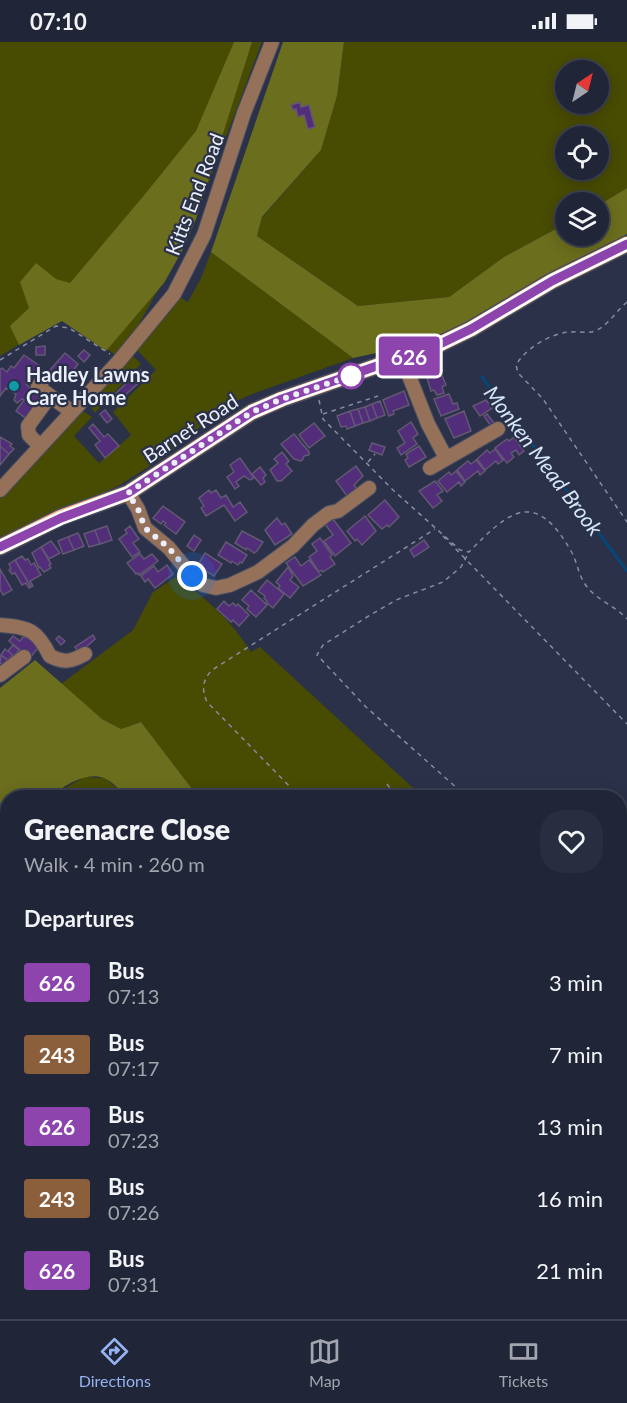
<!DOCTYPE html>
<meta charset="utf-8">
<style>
:root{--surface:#202537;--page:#282d3f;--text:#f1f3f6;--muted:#a2a5ad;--line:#3d4252;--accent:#95b2f1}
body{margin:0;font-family:Lato,sans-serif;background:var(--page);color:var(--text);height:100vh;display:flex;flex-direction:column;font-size:22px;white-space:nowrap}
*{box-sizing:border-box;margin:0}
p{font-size:20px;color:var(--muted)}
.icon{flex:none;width:33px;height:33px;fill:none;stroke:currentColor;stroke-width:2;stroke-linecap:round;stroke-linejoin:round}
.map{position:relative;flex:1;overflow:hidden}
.sheet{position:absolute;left:0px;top:748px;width:627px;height:530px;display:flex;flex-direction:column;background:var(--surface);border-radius:24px 24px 0 0;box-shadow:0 3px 15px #0003,0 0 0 2px var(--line)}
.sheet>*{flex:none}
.badge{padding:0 12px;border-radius:4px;font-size:21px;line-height:39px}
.needle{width:39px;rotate:35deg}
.tools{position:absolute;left:555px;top:18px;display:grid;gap:12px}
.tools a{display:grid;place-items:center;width:54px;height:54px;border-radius:50%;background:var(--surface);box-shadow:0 3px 15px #0003,0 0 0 2px var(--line);font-size:30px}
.you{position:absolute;width:30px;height:30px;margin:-15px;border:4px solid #fff;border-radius:50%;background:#1a73e8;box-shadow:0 0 0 9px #1a73e833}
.map>.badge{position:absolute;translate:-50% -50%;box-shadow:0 0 0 3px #fff}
h2{padding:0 24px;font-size:22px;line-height:54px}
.round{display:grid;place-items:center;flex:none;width:63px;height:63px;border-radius:24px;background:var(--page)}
.overview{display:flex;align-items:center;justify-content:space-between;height:102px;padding:0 24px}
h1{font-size:28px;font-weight:800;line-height:45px}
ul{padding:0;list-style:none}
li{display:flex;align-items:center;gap:18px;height:72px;padding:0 24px}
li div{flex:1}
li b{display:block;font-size:22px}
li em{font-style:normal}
li .badge{min-width:66px;font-weight:700;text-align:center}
.status{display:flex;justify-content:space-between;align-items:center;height:42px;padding:0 30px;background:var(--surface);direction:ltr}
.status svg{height:16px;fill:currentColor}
.tabs{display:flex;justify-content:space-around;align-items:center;height:84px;border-top:2px solid var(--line);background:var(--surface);font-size:16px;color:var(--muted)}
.tabs a{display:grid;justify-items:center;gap:3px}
.tabs .active{color:var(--accent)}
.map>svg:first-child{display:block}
.green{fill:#484b02;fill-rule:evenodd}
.forest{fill:#6b6e1d}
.water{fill:#044878}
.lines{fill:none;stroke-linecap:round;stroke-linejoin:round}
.stream{stroke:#044878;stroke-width:3}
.building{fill:#522d7a;stroke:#635873;stroke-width:1.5}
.minor-casing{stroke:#454c62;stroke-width:16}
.major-casing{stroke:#454c62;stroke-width:18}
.path{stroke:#878da0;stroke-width:1.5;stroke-dasharray:4.5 4.5;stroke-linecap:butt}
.minor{stroke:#95715a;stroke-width:14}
.major{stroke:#f8ae7d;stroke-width:15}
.line-casing{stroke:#fff;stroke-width:14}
.line{stroke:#8e44ad;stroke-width:9}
.walk{stroke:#ebeffc;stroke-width:6;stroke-dasharray:0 10.8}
.stop-dot{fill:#fff;stroke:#8e44ad;stroke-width:3}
.culture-dot{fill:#0f9aa8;stroke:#2a3149;stroke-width:2}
.labels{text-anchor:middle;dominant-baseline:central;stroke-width:4.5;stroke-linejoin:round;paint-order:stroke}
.street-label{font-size:20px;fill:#ebeffc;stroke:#2a3149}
.poi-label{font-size:20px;font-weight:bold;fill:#ebeffc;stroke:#2a3149;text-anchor:start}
.water-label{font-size:21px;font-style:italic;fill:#d4e7f9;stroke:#2a3149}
</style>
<div class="status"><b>07:10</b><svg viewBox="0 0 49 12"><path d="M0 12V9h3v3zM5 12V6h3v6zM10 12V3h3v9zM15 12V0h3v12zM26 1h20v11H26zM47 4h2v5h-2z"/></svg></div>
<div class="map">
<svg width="627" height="1277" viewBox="0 0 627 1277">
<rect width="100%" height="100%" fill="#2a3149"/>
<path class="green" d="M 0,0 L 262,0 L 190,190 L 128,302 L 117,314 L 62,277 L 0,314 Z
M 344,0 L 627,0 L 627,146 L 599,163 L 598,160 L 566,160 L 565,182 L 504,215 L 449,255 L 358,264 L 257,194 L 262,176 L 321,108 L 337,54 ZM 566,28 L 598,28 L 598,62 L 566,62 ZM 566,94 L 598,94 L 598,128 L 566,128 Z
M 211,210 L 353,316 L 255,351 L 232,361 L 202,383 L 167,413 L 120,443 L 0,498 L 0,454 L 81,368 L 92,375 L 74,394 L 99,421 L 131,393 L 113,370 L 156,328 L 136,307 L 176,253 L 188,260 L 201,236 Z
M 128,314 L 134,315 L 141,322 L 95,371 L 88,360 Z
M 176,535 C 206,556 231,578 251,610 L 260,605 L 424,756 L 199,756 L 141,680 L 121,687 L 102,677 L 61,642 L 133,588 L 153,550 Z
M 84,735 L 105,736 L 128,756 L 51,756 L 55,752 Z
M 7,828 L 7,1014 L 0,1010 L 0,835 Z
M 7,1094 L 7,1124 L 2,1129 L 0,1127 L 0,1101 Z
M 627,1208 L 627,1277 L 590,1277 L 598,1271 L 620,1270 L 620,1239 L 623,1236 L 620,1230 L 620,1212 Z
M 203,1271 L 203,1270 L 230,1271 L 228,1277 L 215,1277 L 203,1274 Z"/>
<path class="forest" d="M 234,0 L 252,0 L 196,177 L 182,209 L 164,241 L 106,309 L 62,279 L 19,303 L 10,284 L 29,266 L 20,240 L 36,221 L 56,237 L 70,241 L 141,157 L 196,89 Z
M 283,0 L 344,0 L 337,54 L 321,108 L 262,175 L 257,194 L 358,264 L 449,255 L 504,215 L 565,182 L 566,194 L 598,194 L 599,163 L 627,146 L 627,192 L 437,298 L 353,316 L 211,210 Z
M 35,618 L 102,677 L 121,687 L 141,680 L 199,756 L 128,756 C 121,750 114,741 106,737 C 90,728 62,743 51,756 L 8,756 L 7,828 L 0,835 L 0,646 Z
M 0,1010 L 7,1014 L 7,1056 L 0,1048 Z
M 627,1108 L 627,1208 L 620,1212 L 620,1112 Z
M 235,1270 L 353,1271 L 356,1277 L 232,1277 Z
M 103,1271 L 144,1271 L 168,1277 L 75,1277 L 77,1274 Z
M 439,1271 L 517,1271 L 511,1277 L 435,1277 Z"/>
<path class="water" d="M 439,1271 L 435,1277 L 356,1277 L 353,1271 Z"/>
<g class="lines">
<path class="stream" d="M 482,335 L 627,529
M 620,831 L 627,832"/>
</g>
<path class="building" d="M 300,60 L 301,65 L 309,63 L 315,85 L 308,87 L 304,73 L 298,75 L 296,67 L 293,68 L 291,63 Z
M 45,304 L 45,313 L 36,313 L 36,305 Z
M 84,308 L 90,313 L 84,320 L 78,314 Z
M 65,311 L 78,322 L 64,341 L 50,328 Z
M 24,313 L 41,325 L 38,330 L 42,333 L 39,336 L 34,332 L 26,342 L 42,357 L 27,377 L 16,369 L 24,358 L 22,357 L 17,361 L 14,358 L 16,352 L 6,346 L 0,354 L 0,328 L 2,326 L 7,330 L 11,324 L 14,326 Z
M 140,328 L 146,334 L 121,357 L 116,351 Z
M 441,331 L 446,343 L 442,345 L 444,351 L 437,353 L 434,348 L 431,349 L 427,336 Z
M 404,349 L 409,363 L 393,369 L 394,372 L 389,374 L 383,358 Z
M 449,352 L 453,362 L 457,361 L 459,367 L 441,374 L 434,357 Z
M 486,358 L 492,366 L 480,374 L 473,364 Z
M 380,359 L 385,373 L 377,376 L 372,362 Z
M 372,362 L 377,376 L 370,379 L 365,365 Z
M 365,365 L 370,379 L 363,381 L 358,367 Z
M 358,367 L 363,381 L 355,384 L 350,369 Z
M 105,368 L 112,377 L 107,381 L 100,372 Z
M 350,369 L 355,384 L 347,387 L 346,384 L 341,385 L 337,374 Z
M 464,369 L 471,389 L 454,396 L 445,377 Z
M 487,372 L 494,381 L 491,384 L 484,374 Z
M 411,380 L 418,392 L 413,396 L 417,402 L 401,413 L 397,406 L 405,401 L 398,389 Z
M 314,381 L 325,394 L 309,406 L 299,393 Z
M 93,382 L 104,395 L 108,392 L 119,404 L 105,416 L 95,403 L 100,399 L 89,386 Z
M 294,392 L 309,410 L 309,413 L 304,414 L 303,417 L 301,419 L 294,417 L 281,402 Z
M 0,395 L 12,402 L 10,404 L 14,407 L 9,412 L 0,404 Z
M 514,395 L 524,409 L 519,413 L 516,408 L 511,411 L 514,415 L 507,421 L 495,406 L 507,397 L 509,399 Z
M 372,401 L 385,405 L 382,413 L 369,408 Z
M 0,404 L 9,412 L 0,423 Z
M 419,404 L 426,415 L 409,425 L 405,418 L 408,416 L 406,412 Z
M 495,407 L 503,418 L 498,422 L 496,419 L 485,428 L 477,417 L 487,408 L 490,411 Z
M 282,410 L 289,419 L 286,422 L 292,429 L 281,439 L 277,439 L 270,428 L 278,421 L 274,417 Z
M 240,416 L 254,436 L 250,438 L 244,434 L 236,440 L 239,444 L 235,447 L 227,435 L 234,430 L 230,423 Z
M 476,418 L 485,429 L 480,433 L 478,429 L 465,439 L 457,428 L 468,419 L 471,422 Z
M 356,424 L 363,434 L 354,443 L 357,447 L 347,454 L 336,439 Z
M 260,425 L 266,433 L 263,436 L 265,440 L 261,443 L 252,432 Z
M 456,429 L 465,440 L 461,444 L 459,440 L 447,450 L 438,439 L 449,430 L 451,433 Z
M 435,439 L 443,449 L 437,453 L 442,459 L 433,466 L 419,449 Z
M 209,448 L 211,451 L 216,448 L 221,456 L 226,453 L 233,465 L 240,460 L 247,470 L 235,479 L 224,463 L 206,474 L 201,466 L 204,464 L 199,456 Z
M 385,458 L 399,475 L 389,485 L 387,483 L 382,487 L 368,473 Z
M 163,464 L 185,480 L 176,492 L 164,483 L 166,481 L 163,479 L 161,482 L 153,476 Z
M 365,474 L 376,489 L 362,503 L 357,497 L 355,499 L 347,489 Z
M 277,476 L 282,483 L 285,481 L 292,492 L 275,503 L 265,488 Z
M 333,477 L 351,501 L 335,514 L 324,499 L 333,493 L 325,482 Z
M 107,484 L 112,498 L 100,502 L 95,488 Z
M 130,484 L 139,497 L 133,501 L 140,510 L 132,515 L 119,497 L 127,491 L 125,488 Z
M 95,488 L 100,502 L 89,505 L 84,492 Z
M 242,489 L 263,500 L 257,509 L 254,511 L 247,506 L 246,508 L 235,501 Z
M 78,491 L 84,504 L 74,508 L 68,495 Z
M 194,493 L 201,498 L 194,509 L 187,504 Z
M 68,495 L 74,508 L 63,512 L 58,499 Z
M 320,496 L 332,513 L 330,515 L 335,522 L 323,530 L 322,528 L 319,530 L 309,515 L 317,509 L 312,502 Z
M 424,498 L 429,505 L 414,515 L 410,508 Z
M 51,499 L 60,511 L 49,517 L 41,505 Z
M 226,500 L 247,513 L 242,521 L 240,520 L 238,523 L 232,519 L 231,521 L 218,513 Z
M 41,505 L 51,522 L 49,523 L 51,526 L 44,530 L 40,525 L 39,526 L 32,511 Z
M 205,511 L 222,522 L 214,534 L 201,526 L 203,523 L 199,521 Z
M 140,512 L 144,517 L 152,512 L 158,519 L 139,533 L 138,531 L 136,532 L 127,521 Z
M 22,514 L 25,518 L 28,517 L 31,523 L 34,521 L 41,533 L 30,539 L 33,544 L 31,545 L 15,518 Z
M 295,515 L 301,524 L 309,518 L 321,533 L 303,544 L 286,521 Z
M 15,518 L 31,545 L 29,546 L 26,541 L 22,543 L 15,531 L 12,532 L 9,528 L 11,526 L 9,522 Z
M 167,523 L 173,532 L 155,546 L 148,537 L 145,540 L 141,534 L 154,524 L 158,530 Z
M 288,525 L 293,534 L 290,538 L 299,545 L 290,556 L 278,546 L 280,544 L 276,540 Z
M 0,527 L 12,548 L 3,553 L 0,547 Z
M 267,538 L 284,552 L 273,566 L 266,560 L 267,559 L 264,556 L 265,554 L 258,549 Z
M 251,548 L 267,563 L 256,575 L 247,567 L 249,564 L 242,558 Z
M 224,559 L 229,564 L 233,561 L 236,564 L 238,562 L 249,573 L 239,584 L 233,578 L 231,580 L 217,567 Z
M 93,593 L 95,597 L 79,611 L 75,605 Z
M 13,594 L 20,599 L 24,594 L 40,603 L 30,616 L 9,599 Z
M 59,594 L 65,599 L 61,603 L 56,597 Z
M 13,603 L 19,608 L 14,614 L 8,609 Z
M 5,607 L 13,613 L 8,618 L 1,613 Z
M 1,613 L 8,618 L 4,624 L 0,621 Z
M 0,1247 L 8,1257 L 8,1270 L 14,1270 L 16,1273 L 11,1277 L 0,1277 Z
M 551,1270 L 562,1270 L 565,1275 L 556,1277 Z"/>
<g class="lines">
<defs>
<path id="minor" d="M 402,316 L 428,382 L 446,416
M 44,336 L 38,345 L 72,370
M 40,404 L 29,393 L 28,384 L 50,354
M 430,426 L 498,387
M 0,448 L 119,319 L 174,252 L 204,193 L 244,71 L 272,0
M 128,451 L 138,467 L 145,486 L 169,506 L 192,534 L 203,543 L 216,546 L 230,543 L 258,530 L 293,504 L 313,483 L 329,471 L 338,469 L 369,446
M 0,583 C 29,585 37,588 50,614 C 64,621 71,620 85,612
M 0,633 L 24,615"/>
<path id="major" d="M 0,505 L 61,475 L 128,451 L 252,370 L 282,357 L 440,302 L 471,287 L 552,239 L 627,202"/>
</defs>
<use href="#minor" class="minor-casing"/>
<use href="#major" class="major-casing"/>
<path class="path" d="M 627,260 C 616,269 609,283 595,289 C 587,292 580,289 572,290 C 552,290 526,306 516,323 L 518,331 L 543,357 L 627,480
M 0,318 L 56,284 L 69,286 L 110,312
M 319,358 L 323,377 L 393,448 L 460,508 L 469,510 C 509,469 535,446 571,509 C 577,519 578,532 585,542 C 595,558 615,563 627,577
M 323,372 L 378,354
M 368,420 L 375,412
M 443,494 L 627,682
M 387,742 L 397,756
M 301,756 L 207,660 C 201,646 203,638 212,628 L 435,487
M 468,756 L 366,665 L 317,613 L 323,603 L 367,575 L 396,558 L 443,540 L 461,525 L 469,510
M 620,796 L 627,797
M 620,866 L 627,866
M 620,1079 L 627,1076
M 17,1270 L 24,1277
M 183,1270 L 201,1273
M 38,1277 L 45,1270"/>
<use href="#minor" class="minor"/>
<use href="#major" class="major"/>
</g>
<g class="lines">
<defs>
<path id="line" d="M 0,505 L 61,476 L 128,451 L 252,370 L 282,357 L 440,302 L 471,287 L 552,239 L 627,202"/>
</defs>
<use href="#line" class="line-casing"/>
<use href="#line" class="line"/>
<path class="walk" d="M 192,534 L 169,506 L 145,486 L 138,467 L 128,451 L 252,370 L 282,357 L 359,331 L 351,334"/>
</g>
<circle class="stop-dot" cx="351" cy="334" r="12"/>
<circle class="culture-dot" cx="14" cy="344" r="6"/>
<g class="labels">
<g class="street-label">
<text transform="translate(194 152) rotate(-69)">Kitts End Road</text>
<text transform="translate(190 386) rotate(-33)">Barnet Road</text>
</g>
<g class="poi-label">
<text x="26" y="332">Hadley Lawns<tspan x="26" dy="23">Care Home</tspan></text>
</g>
<g class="water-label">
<text transform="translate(544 418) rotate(53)">Monken Mead Brook</text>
</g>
</g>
</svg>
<div class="tools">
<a><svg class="needle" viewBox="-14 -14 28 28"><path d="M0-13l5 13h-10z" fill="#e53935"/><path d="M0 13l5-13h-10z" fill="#a2a5ad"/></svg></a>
<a><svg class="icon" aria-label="locate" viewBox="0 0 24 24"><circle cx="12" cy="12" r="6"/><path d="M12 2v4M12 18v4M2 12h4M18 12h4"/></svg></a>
<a><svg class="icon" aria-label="layers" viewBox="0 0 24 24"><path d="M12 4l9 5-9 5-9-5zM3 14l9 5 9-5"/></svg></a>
</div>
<div class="you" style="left:192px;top:534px"></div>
<b class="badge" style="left:409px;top:314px;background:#8e44ad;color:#fff">626</b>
<section class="sheet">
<div class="overview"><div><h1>Greenacre Close</h1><p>Walk · 4 min · 260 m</p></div><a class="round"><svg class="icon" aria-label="heart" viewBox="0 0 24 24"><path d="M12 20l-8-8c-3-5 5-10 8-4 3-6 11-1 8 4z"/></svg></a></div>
<h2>Departures</h2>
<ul>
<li><span class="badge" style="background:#8e44ad;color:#fff">626</span><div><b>Bus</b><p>07:13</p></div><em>3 min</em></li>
<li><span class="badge" style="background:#8b5e3c;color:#fff">243</span><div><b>Bus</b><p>07:17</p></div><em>7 min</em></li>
<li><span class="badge" style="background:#8e44ad;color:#fff">626</span><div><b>Bus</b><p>07:23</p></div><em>13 min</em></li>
<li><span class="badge" style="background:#8b5e3c;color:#fff">243</span><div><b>Bus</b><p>07:26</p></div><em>16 min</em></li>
<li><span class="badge" style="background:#8e44ad;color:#fff">626</span><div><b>Bus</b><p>07:31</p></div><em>21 min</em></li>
</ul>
</section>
</div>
<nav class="tabs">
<a class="active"><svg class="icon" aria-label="directions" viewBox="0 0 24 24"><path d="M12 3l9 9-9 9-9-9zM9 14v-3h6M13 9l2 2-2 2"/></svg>Directions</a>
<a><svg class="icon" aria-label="map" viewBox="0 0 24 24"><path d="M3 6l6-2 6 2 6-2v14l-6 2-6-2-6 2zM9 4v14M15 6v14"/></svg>Map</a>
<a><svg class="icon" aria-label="tickets" viewBox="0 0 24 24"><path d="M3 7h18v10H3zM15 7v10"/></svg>Tickets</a>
</nav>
